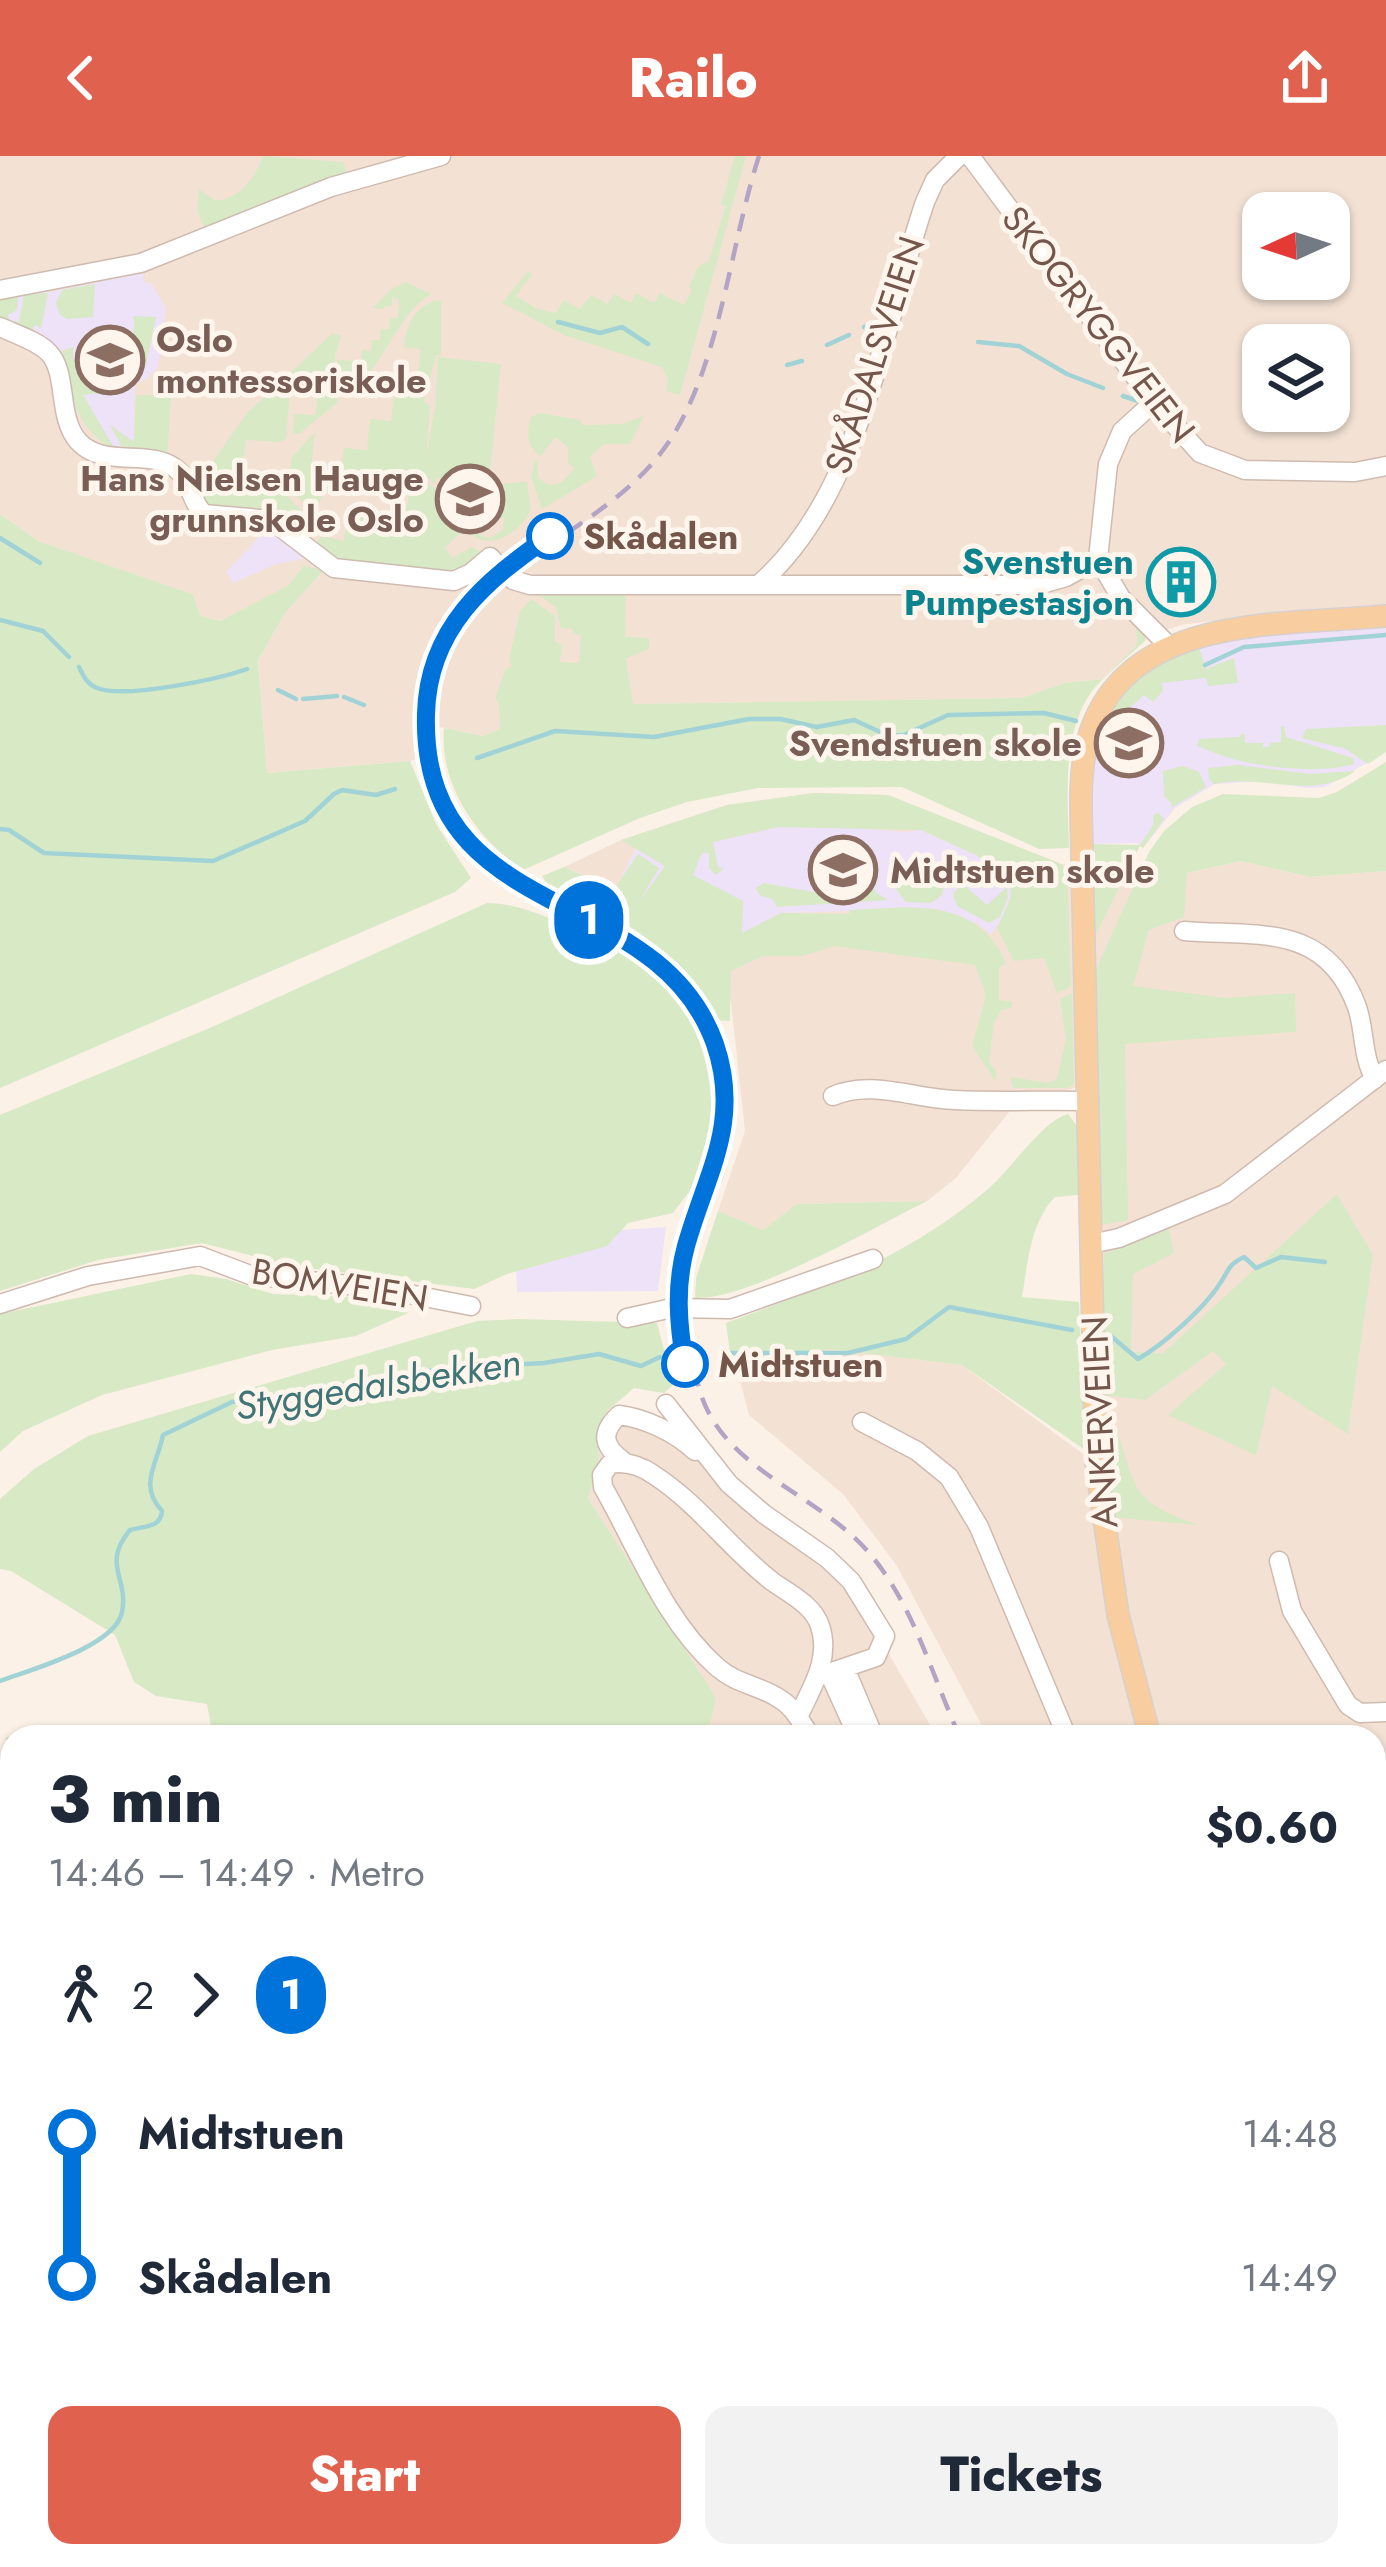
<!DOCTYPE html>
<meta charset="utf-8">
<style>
:root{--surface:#fff;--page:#f2f2f3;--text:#1f2937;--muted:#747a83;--accent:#e1614f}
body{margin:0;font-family:Jost,sans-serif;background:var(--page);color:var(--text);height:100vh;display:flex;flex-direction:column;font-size:45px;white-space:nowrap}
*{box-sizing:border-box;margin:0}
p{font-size:39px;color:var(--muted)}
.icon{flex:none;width:66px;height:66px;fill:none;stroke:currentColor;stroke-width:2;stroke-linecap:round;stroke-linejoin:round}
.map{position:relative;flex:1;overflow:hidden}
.sheet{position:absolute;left:0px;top:1569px;width:1386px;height:843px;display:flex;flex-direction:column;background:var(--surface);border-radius:36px 36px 0 0;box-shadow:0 3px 9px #0004}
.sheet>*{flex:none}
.badge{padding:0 24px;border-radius:39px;font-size:42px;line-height:78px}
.needle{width:78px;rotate:267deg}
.controls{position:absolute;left:1242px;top:36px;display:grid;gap:24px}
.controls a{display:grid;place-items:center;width:108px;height:108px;border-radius:24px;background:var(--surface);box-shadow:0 3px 9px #0004;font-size:60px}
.map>.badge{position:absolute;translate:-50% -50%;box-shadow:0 0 0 6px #fff}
.legs{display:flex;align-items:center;gap:18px;height:132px;padding:0 48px;font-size:39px}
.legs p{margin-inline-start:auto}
.headline{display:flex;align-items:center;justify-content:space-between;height:204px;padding:0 48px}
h1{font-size:66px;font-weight:800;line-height:90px}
.cta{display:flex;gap:24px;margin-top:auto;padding:24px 48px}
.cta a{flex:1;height:138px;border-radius:24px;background:var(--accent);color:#fff;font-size:48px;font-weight:800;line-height:138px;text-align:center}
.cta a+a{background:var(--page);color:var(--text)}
ul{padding:0 48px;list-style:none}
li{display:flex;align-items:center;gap:42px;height:144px;font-size:45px}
li i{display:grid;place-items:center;width:18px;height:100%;margin:0 15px;background:currentColor}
li i::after{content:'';width:30px;height:30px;margin:-15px;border:9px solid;border-radius:50%;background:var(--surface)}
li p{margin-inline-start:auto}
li:first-child i{background:linear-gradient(#0000 50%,currentColor 0)}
li:last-child i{background:linear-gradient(currentColor 50%,#0000 0)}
header{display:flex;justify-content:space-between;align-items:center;height:156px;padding:0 48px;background:var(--accent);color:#fff;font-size:54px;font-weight:800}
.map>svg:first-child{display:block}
.residential{fill:#f3e2d4;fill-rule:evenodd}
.education{fill:#eee2f8}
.green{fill:#d7e9c5}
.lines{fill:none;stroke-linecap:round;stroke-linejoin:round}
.stream{stroke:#a1d3d6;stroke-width:4.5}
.minor-casing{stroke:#cfbaaf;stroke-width:21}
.major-casing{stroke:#d8d0cd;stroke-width:24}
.minor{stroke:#fff;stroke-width:18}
.major{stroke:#f8cea1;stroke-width:21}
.rail{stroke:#b3a4c5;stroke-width:4.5;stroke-dasharray:18 12;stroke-linecap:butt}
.line-1-casing{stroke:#fff;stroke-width:27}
.line-1{stroke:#0073db;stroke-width:18}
.stop-1-dot{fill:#fff;stroke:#0073db;stroke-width:6}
.labels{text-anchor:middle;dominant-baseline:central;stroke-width:10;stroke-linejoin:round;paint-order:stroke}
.street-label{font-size:36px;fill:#74564b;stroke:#fef5ec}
.education-label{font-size:36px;font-weight:bold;fill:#785e54;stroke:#fef5ec;text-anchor:start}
.stop-label{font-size:36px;font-weight:bold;fill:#74564b;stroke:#fef5ec;text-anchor:start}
.culture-label{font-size:36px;font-weight:bold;fill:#0d838f;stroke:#fef5ec;text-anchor:end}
.water-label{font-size:39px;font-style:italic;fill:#407578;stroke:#fef5ec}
</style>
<header><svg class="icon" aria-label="back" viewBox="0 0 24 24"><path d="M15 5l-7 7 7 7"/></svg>Railo<svg class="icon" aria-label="share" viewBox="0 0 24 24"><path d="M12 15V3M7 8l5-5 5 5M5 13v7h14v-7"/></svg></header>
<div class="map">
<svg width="1386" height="2411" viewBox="0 0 1386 2411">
<rect width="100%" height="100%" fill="#fcf1e6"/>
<path class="residential" d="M 0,0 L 1386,0 L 1386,448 L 1186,468 L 1159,476 L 1137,489 L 1102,523 L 1064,527 L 1022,542 L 644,548 L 501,554 L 500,573 L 483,580 L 420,567 L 423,601 L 410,605 L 267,617 L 258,504 L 285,457 L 322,416 L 304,409 L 290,429 L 220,465 L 201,460 L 191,438 L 38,385 L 0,358 ZM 1263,57 L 1329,57 L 1329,123 L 1263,123 ZM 1263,189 L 1329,189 L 1329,255 L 1263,255 Z
M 814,637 L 888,639 L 1059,707 L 1094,716 L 1152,713 L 1187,717 L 1241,705 L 1310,721 L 1386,715 L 1386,1964 L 1374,1950 L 1374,1581 L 988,1581 L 897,1410 L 843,1338 L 749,1259 L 738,1217 L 828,1193 L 962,1209 L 1090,1303 L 1078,931 L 1014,950 L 955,1023 L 927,1045 L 798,1048 L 763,1074 L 718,1055 L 745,975 L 727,811 L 615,734 L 564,711 L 621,684 L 727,649 Z
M 628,1254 L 843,1406 L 891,1483 L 889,1498 L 937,1581 L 707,1581 L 715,1542 L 588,1342 L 599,1303 L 597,1276 L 607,1255 Z
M 1374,2112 L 1386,2120 L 1386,2411 L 1306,2411 L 1293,2400 L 1374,2400 Z
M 519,2400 L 1187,2400 L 1187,2411 L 520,2411 Z"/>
<path class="education" d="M 143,117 L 144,126 L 152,128 L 166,152 L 158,211 L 148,222 L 135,228 L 133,298 L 96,282 L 65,235 L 60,197 L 0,165 L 0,142 L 55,135 Z
M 276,376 L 306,402 L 276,408 L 233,427 L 226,416 L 260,380 Z
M 1386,469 L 1386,596 L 1325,631 L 1307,632 L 1264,625 L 1215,628 L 1175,652 L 1143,692 L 1136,687 L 1091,688 L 1095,596 L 1157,506 L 1228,483 Z
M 838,670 L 903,676 L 921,674 L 976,699 L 1011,728 L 1012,736 L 1002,763 L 991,778 L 978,768 L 937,753 L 781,757 L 715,791 L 615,734 L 636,692 L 664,709 L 713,686 L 772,672 Z
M 666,1071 L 658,1135 L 517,1136 L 515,1081 Z"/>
<path class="green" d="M 263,0 L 343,6 L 347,17 L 205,73 L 197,55 L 199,33 L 214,44 C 237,46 256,21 263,0 Z
M 735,0 L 746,0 L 680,239 L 666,235 L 668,224 L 662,211 L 566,180 L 502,147 L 528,115 L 532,118 L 516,140 L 535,152 L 556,157 L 564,144 L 580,153 L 591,139 L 608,148 L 614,138 L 631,147 L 636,137 L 654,147 L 660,137 L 684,149 L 692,134 L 689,131 L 698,111 L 709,104 L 726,50 L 721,48 Z
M 406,126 L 431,138 C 392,162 383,220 343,239 L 337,204 L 361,205 L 362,194 L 371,195 L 372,184 L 380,184 L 381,173 L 389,173 L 390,162 L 398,162 L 399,143 L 392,142 L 392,150 L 385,150 L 384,153 L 373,152 L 390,134 Z
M 95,128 L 93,161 L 67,163 L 60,159 L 56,147 L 62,134 Z
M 48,137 L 41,172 L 35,169 L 32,174 L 39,178 L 37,183 L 0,165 L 0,142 L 18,140 L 17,154 L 8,159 L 10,165 L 19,166 L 24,139 Z
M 435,144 L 441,145 L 441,199 L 436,199 L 424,244 L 430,251 L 426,301 L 435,251 L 438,201 L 501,208 L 490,318 L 476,317 L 477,321 L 464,324 L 458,348 L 472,359 L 460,364 L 446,336 L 445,322 L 437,322 L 435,328 L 418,313 L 405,314 L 399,343 L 338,332 L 344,292 L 367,294 L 370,263 L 391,265 L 396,224 L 398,232 L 416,233 L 421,193 L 404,191 C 407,166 413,155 435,144 Z
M 134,160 L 156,161 L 146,209 L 132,212 Z
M 333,177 L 341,180 L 335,200 L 338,246 L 299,278 L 293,277 L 294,258 L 315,259 L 320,219 L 296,216 L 291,220 L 286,283 L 279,286 L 246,284 L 242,324 L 281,329 C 288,347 308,354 312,373 L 308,381 L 299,381 C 271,349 249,356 209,356 L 188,319 L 199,325 L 247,257 Z
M 73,191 L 73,204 L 83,206 L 83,222 L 103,221 L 99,237 L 83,239 L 116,295 C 76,276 69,234 62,195 Z
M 136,239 L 171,240 L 167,303 L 125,297 L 110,269 L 134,286 Z
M 540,257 L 580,264 L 583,269 L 622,268 L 644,260 L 630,288 L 604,288 L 590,301 L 597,320 L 542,353 L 531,321 L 535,305 L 538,304 L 538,322 L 549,329 L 561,327 L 574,313 L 568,306 L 568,291 L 555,281 L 541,300 C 525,289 527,278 531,261 Z
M 315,276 L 311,312 L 316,320 L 338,323 L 334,332 L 323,337 L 317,354 L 298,342 L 288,326 L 292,301 Z
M 413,316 L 440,336 L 461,376 L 445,392 L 452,402 L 472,391 L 480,396 L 458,418 L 337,407 L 315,387 L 322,380 L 344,385 L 348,353 L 402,358 L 408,347 L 407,320 Z
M 487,323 L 501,328 L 527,326 L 531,353 C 520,379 483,400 465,370 L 472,368 L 479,379 L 489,382 L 503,374 L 504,362 L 482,366 L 474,327 Z
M 0,358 L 38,385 L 192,438 L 201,460 L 220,465 L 289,429 L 304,409 L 323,415 L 285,457 L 258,504 L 267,617 L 410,605 L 436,668 L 471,722 L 455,736 L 0,932 Z
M 626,436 L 625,481 L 649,482 L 649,493 L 626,502 L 633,548 L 1022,542 L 1064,527 L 1102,523 L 1137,489 L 1136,471 L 1116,452 L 1105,452 L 1110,440 L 1142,470 L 1145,485 C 1129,500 1111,514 1097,529 C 1060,571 1068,641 1069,692 L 1039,693 L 902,631 L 758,632 L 687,646 L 640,662 L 523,714 C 477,683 439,629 444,572 L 483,580 L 500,573 L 499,547 L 495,543 L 505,514 L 512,510 L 509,504 L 520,455 L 531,443 L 555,460 L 555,486 L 562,489 L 560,506 L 579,507 L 581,479 L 573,478 L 573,473 L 561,472 L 556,451 L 537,438 Z
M 1198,489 L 1206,513 L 1234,502 L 1238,527 L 1208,530 L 1206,522 L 1162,527 L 1163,535 L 1153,546 L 1144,539 L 1124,557 L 1126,560 L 1119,569 L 1128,577 L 1119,588 L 1111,588 L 1111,596 L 1095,596 C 1114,536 1141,514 1198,489 Z
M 1386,569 L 1386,596 L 1368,608 L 1346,593 L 1302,582 L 1306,573 Z
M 1281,570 L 1284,570 L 1286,581 L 1353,602 L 1354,608 C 1313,620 1234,610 1197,589 L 1200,583 L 1239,581 L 1244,577 L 1245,587 L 1263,587 L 1263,591 L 1269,591 L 1270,587 L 1281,586 Z
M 1386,606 L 1386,715 L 1310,721 L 1241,705 L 1187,717 L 1184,761 L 1149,774 L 1133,830 L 1225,842 L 1295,837 L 1296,876 L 1125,888 L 1128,1064 L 1101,1069 L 1094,818 L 1149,696 L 1164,675 L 1192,651 L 1223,638 L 1319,642 L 1337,636 Z
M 1238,609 L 1310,618 L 1355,615 C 1312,646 1263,617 1214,628 L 1209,623 L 1208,612 Z
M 1182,610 L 1199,616 L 1206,631 L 1171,652 L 1172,648 L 1164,640 L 1163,615 Z
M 814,637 L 888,639 L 1059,707 L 1067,714 L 1071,830 L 1057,837 L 1044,802 L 1014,805 L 997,772 L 1010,744 L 1011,728 L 976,699 L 921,674 L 778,671 L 713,686 L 718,711 L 723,713 L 716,719 L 709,712 L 709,697 L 702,697 L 693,719 L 743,745 L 742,777 L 781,757 L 849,758 L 850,754 C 913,751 976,740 1006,807 L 999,812 L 999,844 L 1012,846 L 1012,852 L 1001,854 L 994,867 L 989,906 L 997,917 L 995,925 L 972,890 L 986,839 L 975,809 L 834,790 L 802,800 L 763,800 L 731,815 L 730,865 L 717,864 C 682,796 616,756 547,728 L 542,720 L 564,711 L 614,733 L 638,698 L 659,712 L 639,746 L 665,710 L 621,684 L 727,649 Z
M 1159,657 L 1164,663 L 1143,692 L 1140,690 L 1095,780 L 1091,688 L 1140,689 L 1153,669 L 1153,659 Z
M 902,714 L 908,719 L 935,719 L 944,730 L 942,739 L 931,747 L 906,746 L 891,726 L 893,720 Z
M 764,727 L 841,741 L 841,734 L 852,728 L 869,727 L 870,732 L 888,744 L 777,751 L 772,743 L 759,739 L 756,732 Z
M 962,727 L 987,749 L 1007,731 L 1008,742 L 1000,761 L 989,767 L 957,750 L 953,738 Z
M 487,747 C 516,747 540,759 567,769 C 596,780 627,791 651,811 C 707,860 729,960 695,1027 C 689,1037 680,1047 673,1057 L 628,1067 L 607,1090 L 507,1118 L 474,1133 L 292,1110 L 202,1087 L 98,1104 L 0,1135 L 0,959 L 212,871 Z
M 1072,837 L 1074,928 L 1067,932 L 1013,932 L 1011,921 L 1048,927 L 1057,923 L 1066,883 L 1060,843 Z
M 1068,958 L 1077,970 L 1078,1039 L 1055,1041 C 1030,1067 1028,1106 1022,1141 L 1079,1146 L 1085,1294 L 962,1209 L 828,1193 L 738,1217 L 731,1204 L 726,1167 C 824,1131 907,1102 988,1033 C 1010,1015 1043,964 1068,958 Z
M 1337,1038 L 1373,1099 L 1348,1278 L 1272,1230 L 1256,1299 L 1168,1259 L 1226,1208 L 1213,1195 L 1145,1244 L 1103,1239 L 1104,1098 L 1169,1073 L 1174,1097 L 1133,1118 L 1131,1196 L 1163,1197 Z
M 927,1045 C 873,1072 751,1143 695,1142 L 696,1122 L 718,1055 L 763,1074 L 797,1048 Z
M 191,1118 L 226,1123 L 273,1138 L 385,1142 L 408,1157 L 356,1180 L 272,1194 L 102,1239 L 23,1275 L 0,1296 L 0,1158 Z
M 518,1163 L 657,1167 L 673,1229 L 664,1237 L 634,1232 L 607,1255 L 597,1276 L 599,1303 L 588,1342 L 716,1542 L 707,1581 L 213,1581 L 207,1548 L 156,1540 L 134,1526 L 115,1479 L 11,1415 L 0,1413 L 0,1343 L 34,1313 L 88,1280 L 477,1165 Z
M 1116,1272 C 1138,1337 1130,1344 1198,1369 L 1110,1361 L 1104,1274 Z
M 6,1581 L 13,1581 L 9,1714 L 0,1713 Z
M 264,2400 L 519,2400 L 520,2411 L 260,2411 Z"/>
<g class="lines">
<path class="stream" d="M 558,166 L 600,177 L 622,171 L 648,188
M 864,171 L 875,169
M 978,186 L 1019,190 L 1067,218 L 1103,232
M 827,189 L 849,179
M 787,209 L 802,205
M 1123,240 L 1138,245
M 0,382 L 40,407
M 0,464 L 43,475 L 69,501
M 1205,509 L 1244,491 L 1386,479
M 79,511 C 84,521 87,528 97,532 C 125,543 219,523 247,513
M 278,534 L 296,543
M 344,541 L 364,549
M 303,543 L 337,540
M 477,602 L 555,575 L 654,581 L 749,563 L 780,563 L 817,571 L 854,564 L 889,580 L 904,579 L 948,559 L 1044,557 L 1076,565
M 0,673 L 9,674 L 44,697 L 213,705 L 305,665 L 334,638 L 342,634 L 376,639 L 395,633
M 1112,1181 L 1138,1203 C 1163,1189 1203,1153 1219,1129 C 1229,1115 1227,1109 1244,1101 L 1256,1112 L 1281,1101 L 1325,1106
M 723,1197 L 848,1197 L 906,1183 L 949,1151 L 1072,1174
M 0,1525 C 30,1514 116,1490 122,1456 C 129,1422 101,1409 130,1374 C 144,1370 161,1372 162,1355 C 138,1329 157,1309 163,1279 L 232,1246 L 442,1213 L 544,1207 L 599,1198 L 641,1210 L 660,1201"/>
<defs>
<path id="minor" d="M 970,0 L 1154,246 L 1200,297 L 1245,314 L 1355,316 L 1386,310
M 0,134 L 141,107 L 331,31 L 441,0
M 0,171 C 15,178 38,185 49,197 C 68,217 57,261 78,285 C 103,313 147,292 175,312 C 191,324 190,345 204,358 L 271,364 L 334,412 L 454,425 L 471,417 L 490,401 L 513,424 L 530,429 L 758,429 C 861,341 883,169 925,46 L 935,24 L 959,0
M 1154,246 L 1122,275 L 1108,308 L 1098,403 L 1121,442 L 1169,490
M 758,429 L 1038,429 L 1066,421 L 1098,403
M 1184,775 C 1258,781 1326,766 1357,851 C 1365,874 1362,901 1375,923
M 833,940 C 871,923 915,943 955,944 C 999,946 1044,944 1089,945
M 1091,1088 L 1119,1082 L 1225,1038 L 1386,914
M 0,1148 L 88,1120 L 200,1100 L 250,1119 L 378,1132 L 471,1150
M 627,1162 L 672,1152 L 730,1153 L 873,1103
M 666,1248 L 729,1328 L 764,1358 L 827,1402 L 851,1425 L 885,1480 L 876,1501 L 820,1520
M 862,1266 L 917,1295 L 949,1321 L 979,1371 L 1067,1581
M 623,1305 C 603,1290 600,1277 619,1259 C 645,1262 676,1277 695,1295
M 1279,1405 L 1292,1455 L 1348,1549 L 1360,1557 L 1386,1556
M 829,1517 L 858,1581
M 847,1517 L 874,1581
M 799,1559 C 812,1531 831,1502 820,1470 C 814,1450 790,1438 773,1426 C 731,1394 699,1348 654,1319 C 641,1310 626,1305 610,1308 L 602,1319 L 603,1331 C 638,1392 664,1464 717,1511 C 735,1527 756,1529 775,1540 C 794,1550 800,1565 811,1581
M 1374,2038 L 1386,2052
M 21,2411 L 27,2400
M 1129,2411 L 1130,2400"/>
<path id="major" d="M 1150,1581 L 1118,1459 L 1096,1307 L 1082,703 C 1082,667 1078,627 1086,591 C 1118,456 1278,470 1386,460
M 1374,1963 L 1386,1976
M 0,2370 L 12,2377
M 49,2400 L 63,2408"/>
</defs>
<use href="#minor" class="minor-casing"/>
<use href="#major" class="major-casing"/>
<use href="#minor" class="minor"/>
<use href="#major" class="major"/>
<path class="rail" d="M 759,0 C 730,89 720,211 668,287 C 604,382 463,405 438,527 C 430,562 434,600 447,633 C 494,747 634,742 698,837 C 736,893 741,962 720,1024 C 711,1049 698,1072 692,1097 C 682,1141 687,1189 699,1232 C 721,1314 819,1337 870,1398 C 914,1450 932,1520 960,1581
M 1374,2009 L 1386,2025"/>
</g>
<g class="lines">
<defs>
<path id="line-1" d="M 550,380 C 485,425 428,472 426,558 C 420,771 657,725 715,888 C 742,967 706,1018 686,1090 C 675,1130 678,1168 685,1208"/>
</defs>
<use href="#line-1" class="line-1-casing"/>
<use href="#line-1" class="line-1"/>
</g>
<defs>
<symbol id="school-ring" viewBox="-11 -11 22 22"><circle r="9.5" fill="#fef5ec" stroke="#8d6e63" stroke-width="1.5"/><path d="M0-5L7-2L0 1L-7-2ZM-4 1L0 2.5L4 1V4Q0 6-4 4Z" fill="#8d6e63"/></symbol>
<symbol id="building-ring" viewBox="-11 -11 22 22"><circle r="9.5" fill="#fef5ec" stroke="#0f9aa8" stroke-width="1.5"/><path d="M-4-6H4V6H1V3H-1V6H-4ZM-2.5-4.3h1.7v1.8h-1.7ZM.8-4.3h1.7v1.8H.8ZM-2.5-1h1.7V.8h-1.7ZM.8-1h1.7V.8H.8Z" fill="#0f9aa8"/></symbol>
</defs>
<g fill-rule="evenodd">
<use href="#school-ring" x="72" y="166" width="76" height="76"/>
<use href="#school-ring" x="432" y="305" width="76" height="76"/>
<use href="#building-ring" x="1143" y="388" width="76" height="76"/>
<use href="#school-ring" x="1091" y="549" width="76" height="76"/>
<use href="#school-ring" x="805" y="676" width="76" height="76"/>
</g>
<g class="stop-1-dot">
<circle cx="550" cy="380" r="21"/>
<circle cx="685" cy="1208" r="21"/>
</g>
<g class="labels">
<g class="street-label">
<text transform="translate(1099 168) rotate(52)">SKOGRYGGVEIEN</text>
<text transform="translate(874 199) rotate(-72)">SKÅDALSVEIEN</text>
<text transform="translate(340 1128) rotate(9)">BOMVEIEN</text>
<text transform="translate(1099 1266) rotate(-93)">ANKERVEIEN</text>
</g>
<g class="education-label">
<text x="156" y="183">Oslo<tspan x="156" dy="41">montessoriskole</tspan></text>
<text x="424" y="322" text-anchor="end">Hans Nielsen Hauge<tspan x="424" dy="41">grunnskole Oslo</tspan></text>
<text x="1082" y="587" text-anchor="end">Svendstuen skole</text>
<text x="890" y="714">Midtstuen skole</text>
</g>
<g class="stop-label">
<text x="583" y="380">Skådalen</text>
<text x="718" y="1208">Midtstuen</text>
</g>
<g class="culture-label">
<text x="1134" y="405">Svenstuen<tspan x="1134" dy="41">Pumpestasjon</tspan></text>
</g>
<g class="water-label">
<text transform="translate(378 1228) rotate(-9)">Styggedalsbekken</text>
</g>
</g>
</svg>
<div class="controls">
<a><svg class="needle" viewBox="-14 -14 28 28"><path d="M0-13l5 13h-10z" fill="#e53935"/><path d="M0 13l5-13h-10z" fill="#747a83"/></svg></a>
<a><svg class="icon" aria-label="layers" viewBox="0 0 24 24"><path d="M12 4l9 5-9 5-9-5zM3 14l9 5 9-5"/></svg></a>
</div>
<b class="badge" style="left:589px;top:764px;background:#0073db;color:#fff">1</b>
<section class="sheet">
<div class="headline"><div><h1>3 min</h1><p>14:46 – 14:49 · Metro</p></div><b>$0.60</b></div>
<div class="legs"><svg class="icon" aria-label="walk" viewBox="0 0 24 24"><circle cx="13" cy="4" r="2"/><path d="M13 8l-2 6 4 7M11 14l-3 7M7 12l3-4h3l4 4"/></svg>2<svg class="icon" aria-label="forward" viewBox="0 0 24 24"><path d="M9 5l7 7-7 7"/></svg><b class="badge" style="background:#0073db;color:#fff">1</b></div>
<ul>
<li><i style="color:#0073db"></i><b>Midtstuen</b><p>14:48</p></li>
<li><i style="color:#0073db"></i><b>Skådalen</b><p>14:49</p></li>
</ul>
<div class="cta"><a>Start</a><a>Tickets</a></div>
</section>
</div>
